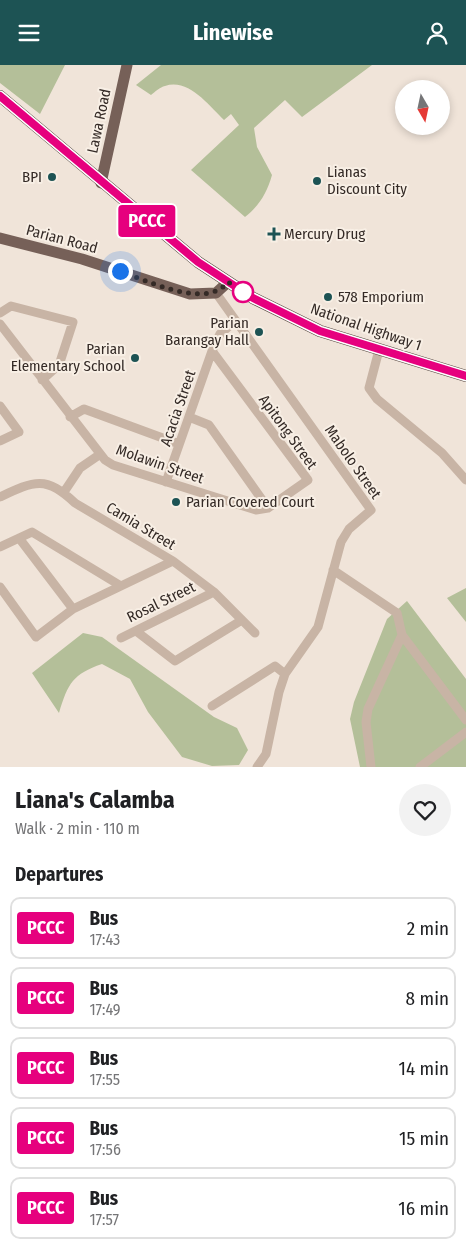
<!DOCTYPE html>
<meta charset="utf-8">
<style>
:root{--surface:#fff;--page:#f2f2f2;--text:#202124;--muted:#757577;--line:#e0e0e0;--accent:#1d5354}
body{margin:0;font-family:"Fira Sans Condensed",sans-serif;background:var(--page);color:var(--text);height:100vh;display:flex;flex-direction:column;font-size:19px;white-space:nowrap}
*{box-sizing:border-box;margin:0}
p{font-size:16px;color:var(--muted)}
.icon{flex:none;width:28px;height:28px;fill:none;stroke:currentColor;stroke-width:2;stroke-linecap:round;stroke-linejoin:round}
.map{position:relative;height:702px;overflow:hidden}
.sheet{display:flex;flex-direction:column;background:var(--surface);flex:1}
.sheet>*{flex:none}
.badge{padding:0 10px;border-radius:4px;font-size:18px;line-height:32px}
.needle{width:32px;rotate:171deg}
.fabs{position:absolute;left:395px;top:15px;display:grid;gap:10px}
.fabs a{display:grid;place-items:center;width:55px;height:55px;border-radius:50%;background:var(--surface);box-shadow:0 2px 8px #0003;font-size:25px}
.you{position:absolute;width:25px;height:25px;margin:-12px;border:4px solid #fff;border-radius:50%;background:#1a73e8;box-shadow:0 0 0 8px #1a73e833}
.map>.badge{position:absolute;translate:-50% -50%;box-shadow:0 0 0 2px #fff}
h2{padding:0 15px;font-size:19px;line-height:45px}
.round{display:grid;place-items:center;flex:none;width:52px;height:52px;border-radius:26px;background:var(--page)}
.headline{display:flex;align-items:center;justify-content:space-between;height:85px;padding:0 15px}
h1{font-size:24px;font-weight:700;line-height:38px}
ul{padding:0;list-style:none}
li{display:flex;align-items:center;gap:15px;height:62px;margin:0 10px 8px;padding:0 5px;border:2px solid var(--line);border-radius:10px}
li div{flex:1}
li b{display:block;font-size:19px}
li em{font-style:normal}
li .badge{min-width:55px;font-weight:700;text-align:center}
header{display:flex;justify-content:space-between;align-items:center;height:65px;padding:0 15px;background:var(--accent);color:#fff;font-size:22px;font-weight:700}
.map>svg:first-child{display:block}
.green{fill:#b4bf99}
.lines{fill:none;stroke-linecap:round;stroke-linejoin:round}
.minor{stroke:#c8b4a5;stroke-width:9}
.major{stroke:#766058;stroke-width:11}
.highway{stroke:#55443d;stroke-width:12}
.line-casing{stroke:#fff;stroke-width:11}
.line{stroke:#e6007e;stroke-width:8}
.walk{stroke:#342a26;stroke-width:5;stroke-dasharray:0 9}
.poi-dot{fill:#1d5354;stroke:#f8efe5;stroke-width:2}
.stop-dot{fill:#fff;stroke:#e6007e;stroke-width:2.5}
.labels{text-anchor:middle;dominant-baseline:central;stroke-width:4;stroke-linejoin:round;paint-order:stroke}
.street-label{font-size:15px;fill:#342a26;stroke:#f8efe5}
.poi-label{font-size:15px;fill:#342a26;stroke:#f8efe5;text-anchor:start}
</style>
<header><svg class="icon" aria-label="menu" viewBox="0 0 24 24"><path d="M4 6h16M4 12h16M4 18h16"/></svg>Linewise<svg class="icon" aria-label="person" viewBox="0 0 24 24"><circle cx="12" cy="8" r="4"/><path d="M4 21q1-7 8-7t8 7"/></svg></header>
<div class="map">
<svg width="466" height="702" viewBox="0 0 466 702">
<rect width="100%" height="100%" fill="#f0e4d9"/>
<path class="green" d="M 0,0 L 65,0 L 40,49 L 0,18 Z
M 161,0 L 372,0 L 302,52 L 285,35 L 254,63 L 257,82 L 272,110 C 267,128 259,141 245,152 L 191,105 L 239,60 L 231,49 L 224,55 C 209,41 189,13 165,21 C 160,22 155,27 151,30 L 136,20 Z
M 466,523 L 466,557 L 447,533 Z
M 407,536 L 466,614 L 466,702 L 360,702 L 350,654 L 354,637 L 387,554 Z
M 83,568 L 102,572 L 214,652 L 237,663 L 248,685 L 239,700 L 212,701 L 182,692 L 148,647 L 130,614 L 102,599 C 73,609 68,618 59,648 L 32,608 Z"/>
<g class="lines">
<path class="minor" d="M 216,228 L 371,445 L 349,464 L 341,477 L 318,562 L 285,609 L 279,627 L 266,689 L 257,702
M 0,248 L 11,241 L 73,257 L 59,300 L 42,315
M 0,259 L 105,395 L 113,400 L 256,445 L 268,443 L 308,415 L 212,286
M 379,285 L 369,323 L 377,334 L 442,388 L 466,415
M 0,341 L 19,367 L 0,376
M 70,352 L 84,344 L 179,379
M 189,352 L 209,360 L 268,443
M 166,417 L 212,286 L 220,269 L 235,256
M 64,427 L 80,403 L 99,390
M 0,432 C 34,416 46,410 75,438 L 173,496 L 214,527 L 255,568
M 19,473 L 73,544
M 0,482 L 32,467 L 121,521
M 333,505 L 397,548 L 402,570 L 368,644 L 366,657 L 371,702
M 0,522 L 36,572 L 73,544 L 173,496
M 136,566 L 175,596 L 242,555
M 402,570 L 466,655
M 121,573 L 214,527
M 212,641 L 275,601 L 285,609
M 420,702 L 466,667"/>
<path class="major" d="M 101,118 L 127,0
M 0,173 L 82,194 L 190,229 L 216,228 L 228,217"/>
<path class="highway" d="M 0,31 L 198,197 L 253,233 L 320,266 L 466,311"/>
</g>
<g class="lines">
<defs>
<path id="line" d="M 0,31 L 198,197 L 253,233 L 320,266 L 466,311"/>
</defs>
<use href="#line" class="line-casing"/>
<use href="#line" class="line"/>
<path class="walk" d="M 120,206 C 148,216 206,245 228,217 L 243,227"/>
</g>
<g class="poi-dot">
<circle cx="52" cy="112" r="5"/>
<circle cx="317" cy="116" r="5"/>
<path d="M271.5 161.5h5v5h5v5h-5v5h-5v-5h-5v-5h5z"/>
<circle cx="328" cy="232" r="5"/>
<circle cx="259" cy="267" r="5"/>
<circle cx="135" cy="293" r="5"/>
<circle cx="176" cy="437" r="5"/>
</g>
<circle class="stop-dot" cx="243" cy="227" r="10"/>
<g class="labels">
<g class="street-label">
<text transform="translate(99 56) rotate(-78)">Lawa Road</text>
<text transform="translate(62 174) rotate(15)">Parian Road</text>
<text transform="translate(366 262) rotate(19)">National Highway 1</text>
<text transform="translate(178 343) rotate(-71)">Acacia Street</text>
<text transform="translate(288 367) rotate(54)">Apitong Street</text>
<text transform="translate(353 397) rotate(55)">Mabolo Street</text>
<text transform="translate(160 399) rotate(19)">Molawin Street</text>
<text transform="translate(141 461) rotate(31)">Camia Street</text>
<text transform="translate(161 537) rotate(-26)">Rosal Street</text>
</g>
<g class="poi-label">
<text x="327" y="107">Lianas<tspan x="327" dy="17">Discount City</tspan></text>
<text x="42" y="112" text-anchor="end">BPI</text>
<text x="284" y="169">Mercury Drug</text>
<text x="338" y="232">578 Emporium</text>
<text x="249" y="258" text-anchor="end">Parian<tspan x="249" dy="17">Barangay Hall</tspan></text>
<text x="125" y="284" text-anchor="end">Parian<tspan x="125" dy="17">Elementary School</tspan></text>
<text x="186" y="437">Parian Covered Court</text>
</g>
</g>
</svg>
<div class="fabs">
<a><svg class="needle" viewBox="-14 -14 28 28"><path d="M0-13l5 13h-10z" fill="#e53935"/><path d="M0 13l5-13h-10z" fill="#757577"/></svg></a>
</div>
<div class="you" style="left:120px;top:206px"></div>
<b class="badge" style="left:147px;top:156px;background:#e6007e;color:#fff">PCCC</b>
</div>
<section class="sheet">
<div class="headline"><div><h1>Liana's Calamba</h1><p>Walk · 2 min · 110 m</p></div><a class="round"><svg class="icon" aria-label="heart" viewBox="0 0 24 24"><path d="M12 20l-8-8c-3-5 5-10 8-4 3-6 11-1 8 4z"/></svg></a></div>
<h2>Departures</h2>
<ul>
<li><span class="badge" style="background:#e6007e;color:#fff">PCCC</span><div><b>Bus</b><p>17:43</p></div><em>2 min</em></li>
<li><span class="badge" style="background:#e6007e;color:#fff">PCCC</span><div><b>Bus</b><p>17:49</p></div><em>8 min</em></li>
<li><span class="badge" style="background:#e6007e;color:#fff">PCCC</span><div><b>Bus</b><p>17:55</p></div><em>14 min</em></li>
<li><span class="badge" style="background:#e6007e;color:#fff">PCCC</span><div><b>Bus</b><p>17:56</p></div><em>15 min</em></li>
<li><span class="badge" style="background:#e6007e;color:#fff">PCCC</span><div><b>Bus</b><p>17:57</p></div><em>16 min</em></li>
</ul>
</section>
